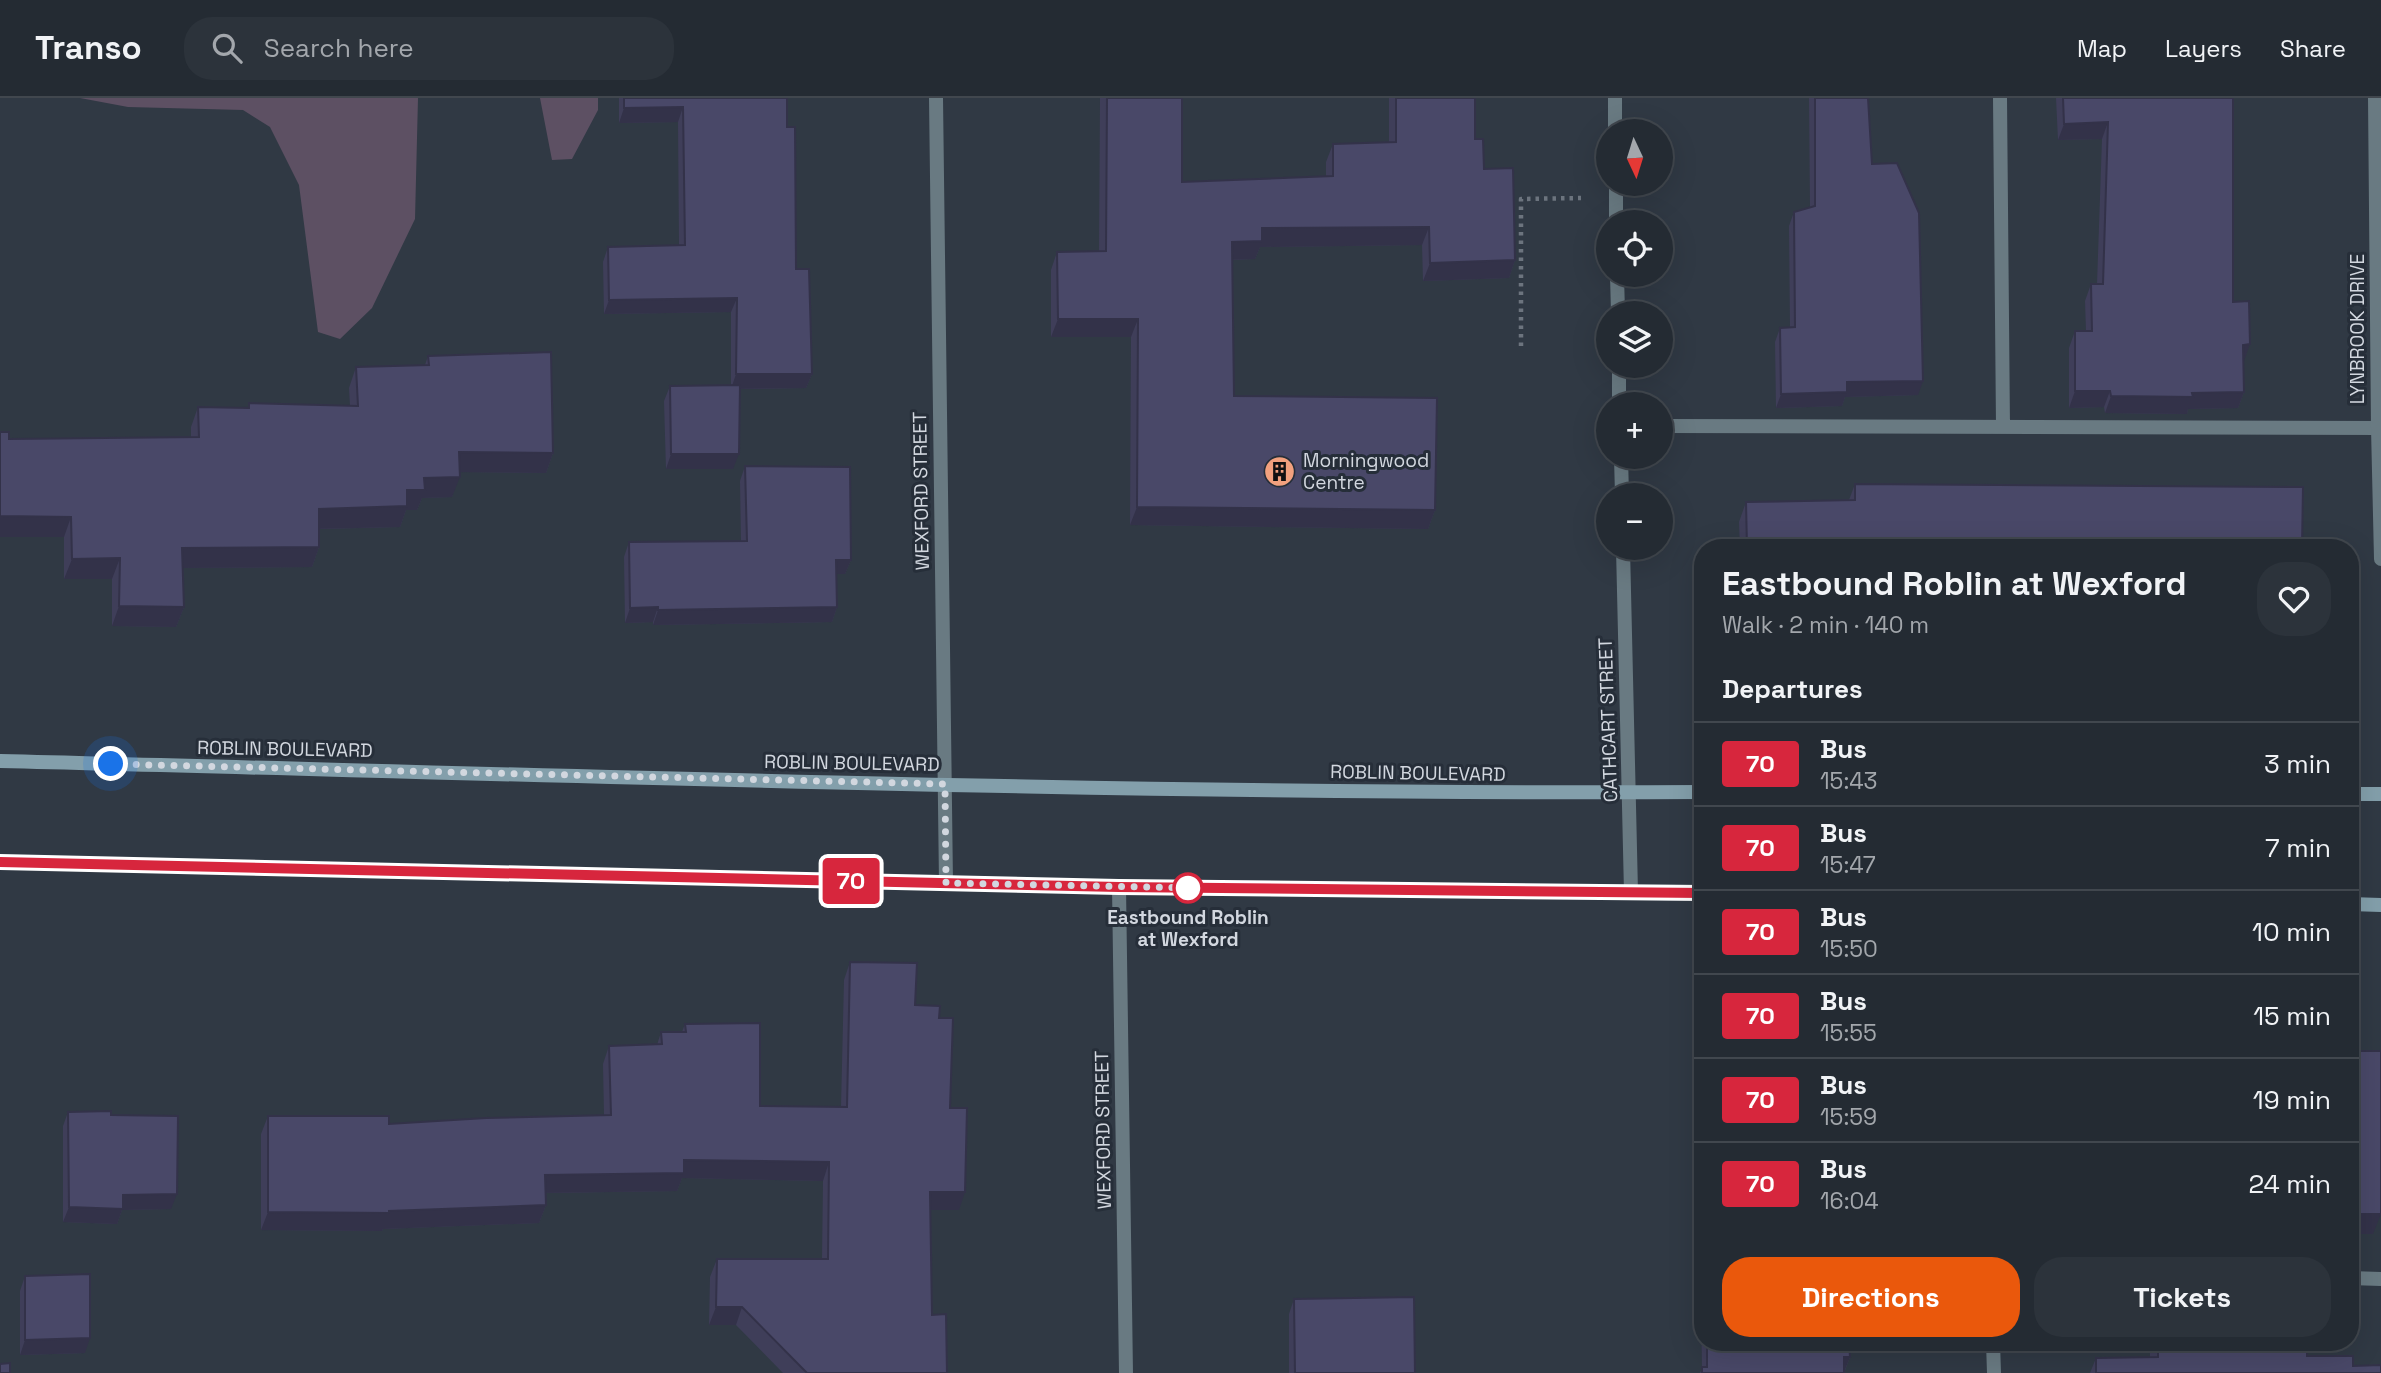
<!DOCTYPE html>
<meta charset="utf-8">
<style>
:root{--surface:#242b33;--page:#2c333b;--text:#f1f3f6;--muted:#a3a7ac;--line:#41474e;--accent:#ea580c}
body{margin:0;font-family:"Space Grotesk",sans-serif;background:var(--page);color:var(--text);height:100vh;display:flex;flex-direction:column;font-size:26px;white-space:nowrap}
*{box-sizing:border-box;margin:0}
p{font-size:23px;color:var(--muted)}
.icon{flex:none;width:38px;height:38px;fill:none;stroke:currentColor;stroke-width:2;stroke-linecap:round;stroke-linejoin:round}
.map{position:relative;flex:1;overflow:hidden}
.panel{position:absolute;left:1694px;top:441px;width:665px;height:812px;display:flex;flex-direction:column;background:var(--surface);border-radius:28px;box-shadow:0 7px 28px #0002,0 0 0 2px var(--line)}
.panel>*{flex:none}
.badge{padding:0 14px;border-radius:5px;font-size:24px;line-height:46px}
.needle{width:46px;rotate:176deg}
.fabs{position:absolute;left:1596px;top:21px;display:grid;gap:14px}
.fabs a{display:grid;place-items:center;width:77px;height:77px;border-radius:50%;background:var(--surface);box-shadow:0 7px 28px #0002,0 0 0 2px var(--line);font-size:35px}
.you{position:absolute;width:35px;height:35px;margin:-18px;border:5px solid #fff;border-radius:50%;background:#1a73e8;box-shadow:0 0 0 10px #1a73e833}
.map>.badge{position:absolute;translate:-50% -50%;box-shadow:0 0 0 4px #fff}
h2{padding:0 28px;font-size:26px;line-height:63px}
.round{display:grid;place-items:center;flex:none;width:74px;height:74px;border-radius:28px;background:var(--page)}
.headline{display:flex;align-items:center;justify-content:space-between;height:119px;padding:0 28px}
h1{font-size:33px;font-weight:600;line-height:52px}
.button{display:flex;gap:14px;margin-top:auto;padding:14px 28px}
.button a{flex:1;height:80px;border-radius:28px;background:var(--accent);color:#fff;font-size:28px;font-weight:600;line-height:80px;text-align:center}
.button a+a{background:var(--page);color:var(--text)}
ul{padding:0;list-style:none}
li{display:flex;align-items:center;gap:21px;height:84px;padding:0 28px;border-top:2px solid var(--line)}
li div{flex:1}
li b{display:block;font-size:26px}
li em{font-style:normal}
li .badge{min-width:77px;font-weight:700;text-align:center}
header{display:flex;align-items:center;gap:42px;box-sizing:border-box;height:98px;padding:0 35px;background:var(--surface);border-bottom:2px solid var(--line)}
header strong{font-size:33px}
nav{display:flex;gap:38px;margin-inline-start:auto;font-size:24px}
.search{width:490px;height:63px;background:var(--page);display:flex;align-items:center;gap:18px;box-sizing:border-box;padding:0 24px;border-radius:28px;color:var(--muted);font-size:26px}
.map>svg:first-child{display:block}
.green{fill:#5d5063}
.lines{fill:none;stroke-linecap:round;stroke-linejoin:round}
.path{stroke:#6c747e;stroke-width:4.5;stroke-dasharray:3.5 5;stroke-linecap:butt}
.lane{stroke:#697a82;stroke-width:14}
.street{stroke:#697a82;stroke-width:14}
.secondary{stroke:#839fab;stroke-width:14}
.wall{fill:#3f3e59}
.shaded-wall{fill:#333249}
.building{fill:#494868;stroke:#333249;stroke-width:2}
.line-casing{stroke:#fff;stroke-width:16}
.line{stroke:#d7263d;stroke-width:10}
.walk{stroke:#d2d7df;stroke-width:7;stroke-dasharray:0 12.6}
.stop-dot{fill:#fff;stroke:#d7263d;stroke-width:3.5}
.labels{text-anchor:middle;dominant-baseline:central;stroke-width:6;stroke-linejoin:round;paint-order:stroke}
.street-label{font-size:19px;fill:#d2d7df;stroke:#262e39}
.poi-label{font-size:19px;fill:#d2d7df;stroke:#262e39;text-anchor:start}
.stop-label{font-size:19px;font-weight:bold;fill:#d2d7df;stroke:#262e39}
</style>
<header>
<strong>Transo</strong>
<div class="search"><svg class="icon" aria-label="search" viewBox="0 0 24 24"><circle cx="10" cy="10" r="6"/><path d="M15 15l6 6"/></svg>Search here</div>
<nav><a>Map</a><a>Layers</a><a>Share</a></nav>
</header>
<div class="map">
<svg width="2381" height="1275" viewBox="0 0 2381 1275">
<rect width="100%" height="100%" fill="#303944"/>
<path class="green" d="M 80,0 L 418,0 L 415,121 L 372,210 L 340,241 L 318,234 L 299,87 L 270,29 L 243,12 L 128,9 Z
M 540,0 L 598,0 L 598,12 L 572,61 L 552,62 Z"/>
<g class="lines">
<path class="path" d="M 1521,248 L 1521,101 L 1581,100"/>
<path class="lane" d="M 2000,0 L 2003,329
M 1661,328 L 2381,330
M 2350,1180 L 2381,1181"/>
<path class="street" d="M 936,0 L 946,785
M 1615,0 L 1615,33
M 2375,0 L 2378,330 L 2381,461
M 1616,86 L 1616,124
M 1617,177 L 1618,215
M 1619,268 L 1619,306
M 1621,359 L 1622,397
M 1623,450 L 1631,794
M 1119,789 L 1126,1275
M 1993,1244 L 1994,1275"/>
<path class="secondary" d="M 0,663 C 567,677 1135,697 1703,694
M 2350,696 L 2381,696
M 0,764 L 1119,789 L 1703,795
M 2350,806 L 2381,807"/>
</g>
<path class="wall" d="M 619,0 L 787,0 L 787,29 L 796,171 L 812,276 L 806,290 L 739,291 L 733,371 L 666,371 L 664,303 L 670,288 L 731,287 L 731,214 L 604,216 L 603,164 L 608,149 L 679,147 L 678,24 L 619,25 Z
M 1100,0 L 1182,0 L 1182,84 L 1326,78 L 1326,64 L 1333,46 L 1389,44 L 1389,0 L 1475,0 L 1475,41 L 1484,71 L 1515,162 L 1509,180 L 1423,183 L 1422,147 L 1260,149 L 1255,161 L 1232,162 L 1234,298 L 1435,412 L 1428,431 L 1130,427 L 1131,239 L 1051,239 L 1051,172 L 1057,154 L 1099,153 Z
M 1809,0 L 1868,0 L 1872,66 L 1918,297 L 1845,299 L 1842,308 L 1776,310 L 1775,244 L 1780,230 L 1790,230 L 1789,128 L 1794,114 L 1810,110 Z
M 2056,0 L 2233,0 L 2233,204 L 2243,263 L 2244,294 L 2238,310 L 2188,311 L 2187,316 L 2105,315 L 2104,309 L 2069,310 L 2069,250 L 2075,233 L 2086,233 L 2085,203 L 2091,186 L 2097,186 L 2102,41 L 2058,42 Z
M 428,258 L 553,355 L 546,375 L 459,374 L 452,399 L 422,400 L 417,412 L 406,412 L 400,429 L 319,431 L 319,449 L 312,469 L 183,470 L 184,509 L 176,529 L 112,528 L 112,481 L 64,481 L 64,439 L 0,439 L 0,334 L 9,341 L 191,339 L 191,329 L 198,309 L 248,310 L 249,305 L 350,308 L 349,290 L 356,269 L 425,267 Z
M 745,368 L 851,462 L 845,476 L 836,476 L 837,509 L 832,524 L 653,527 L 653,524 L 625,525 L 624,459 L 629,444 L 741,443 L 740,383 Z
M 1855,386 L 2302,450 L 1740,450 L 1739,424 L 1746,404 L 1849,402 Z
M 850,864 L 915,907 L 939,920 L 950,1010 L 959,1112 L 930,1112 L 932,1217 L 947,1275 L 783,1275 L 736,1227 L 709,1227 L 710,1179 L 717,1161 L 822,1161 L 823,1083 L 682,1080 L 677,1093 L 546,1095 L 546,1107 L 539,1125 L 383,1131 L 382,1133 L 261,1132 L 261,1036 L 268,1018 L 389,1026 L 604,1017 L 603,966 L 609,948 L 657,947 L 661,934 L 682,934 L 685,926 L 760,1008 L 841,1009 L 844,882 Z
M 68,1014 L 111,1017 L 171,1111 L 122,1112 L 117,1126 L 63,1124 L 63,1028 Z
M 1703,1143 L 1703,1244 L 1849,1244 L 1850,1259 L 1844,1275 L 1700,1275 L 1702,1270 L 1700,1151 Z
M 25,1178 L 85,1255 L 20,1257 L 20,1193 Z
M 1294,1201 L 1415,1275 L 1289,1275 L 1289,1216 Z
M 2150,1244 L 2307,1244 L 2307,1258 L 2381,1275 L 2090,1275 L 2096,1260 L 2150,1259 Z"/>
<path class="shaded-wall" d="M 683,9 L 678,24 L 619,25 L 624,10 Z
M 2108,24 L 2102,41 L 2058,42 L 2064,26 Z
M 1429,129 L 1422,147 L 1260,149 L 1255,161 L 1225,162 L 1232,144 L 1262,130 Z
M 1515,162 L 1509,180 L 1423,183 L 1430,165 Z
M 737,200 L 731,214 L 604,216 L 609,202 Z
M 1058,221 L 1138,221 L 1131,239 L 1051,239 Z
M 2250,246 L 2244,263 L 2243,247 Z
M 736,276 L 812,276 L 806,290 L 731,291 Z
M 1923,283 L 1918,297 L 1845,299 L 1842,308 L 1776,310 L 1781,296 L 1847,284 Z
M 2075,293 L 2110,293 L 2104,309 L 2069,310 Z
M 2244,294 L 2238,310 L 2188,311 L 2187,316 L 2105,315 L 2111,298 L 2192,295 Z
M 459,354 L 553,355 L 546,375 L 452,374 Z
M 671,356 L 739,356 L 733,371 L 666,371 Z
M 460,379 L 452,399 L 422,400 L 417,412 L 406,412 L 400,429 L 311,431 L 319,411 L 424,380 Z
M 1137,409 L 1435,412 L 1428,431 L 1130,427 Z
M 0,418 L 71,419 L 64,439 L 0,439 Z
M 319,449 L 312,469 L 175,470 L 182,450 Z
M 120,460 L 112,481 L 64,481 L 72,461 Z
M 836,462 L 851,462 L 845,476 L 831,476 Z
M 119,508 L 184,509 L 176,529 L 112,528 Z
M 658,509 L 653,524 L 625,525 L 630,510 Z
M 837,509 L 832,524 L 653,527 L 658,512 Z
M 684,1062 L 829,1064 L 823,1083 L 682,1080 L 677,1093 L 539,1095 L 545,1077 Z
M 930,1094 L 965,1094 L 959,1112 L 923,1112 Z
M 177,1096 L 171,1111 L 122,1112 L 117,1126 L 63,1124 L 69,1109 L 123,1097 Z
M 546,1107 L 539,1125 L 383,1131 L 382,1133 L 261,1132 L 268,1114 L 389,1113 Z
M 2350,1116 L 2381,1116 L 2373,1136 L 2350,1136 Z
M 716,1209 L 742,1209 L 736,1227 L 709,1227 Z
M 90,1240 L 85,1255 L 20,1257 L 25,1242 Z
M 1844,1259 L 1850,1259 L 1844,1274 L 1838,1274 Z"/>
<path class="building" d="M 624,0 L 787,0 L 787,29 L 795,29 L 796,171 L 809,171 L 812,276 L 736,276 L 737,200 L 609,202 L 608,149 L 685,147 L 683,9 L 624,10 Z
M 1107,0 L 1182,0 L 1182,84 L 1333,78 L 1333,46 L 1396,44 L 1396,0 L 1475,0 L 1475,41 L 1483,41 L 1484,71 L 1513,70 L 1515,162 L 1430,165 L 1429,129 L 1262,130 L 1262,143 L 1232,144 L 1234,298 L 1437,300 L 1435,412 L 1137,409 L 1138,221 L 1058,221 L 1057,154 L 1106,153 Z
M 1815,0 L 1868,0 L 1872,66 L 1897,65 L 1919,115 L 1923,283 L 1847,284 L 1847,294 L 1781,296 L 1780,230 L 1795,229 L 1794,114 L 1815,108 Z
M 2063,0 L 2233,0 L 2233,204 L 2249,203 L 2250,246 L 2243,247 L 2244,294 L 2192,295 L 2193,299 L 2111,298 L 2110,293 L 2075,293 L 2075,233 L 2092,233 L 2091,186 L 2103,186 L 2108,24 L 2064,26 Z
M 551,254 L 553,355 L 459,354 L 460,379 L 424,380 L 425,392 L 407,392 L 407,408 L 319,411 L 319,449 L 182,450 L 184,509 L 119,508 L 120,460 L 72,461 L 71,419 L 0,418 L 0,334 L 9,334 L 9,341 L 199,339 L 198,309 L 249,310 L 249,305 L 358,308 L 356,269 L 429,267 L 428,258 Z
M 740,287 L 739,356 L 671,356 L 670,288 Z
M 745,368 L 850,369 L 851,462 L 836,462 L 837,509 L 658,512 L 658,509 L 630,510 L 629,444 L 747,443 Z
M 1855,386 L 2303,389 L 2302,450 L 1747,450 L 1746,404 L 1855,402 Z
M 850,864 L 917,865 L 915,907 L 940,908 L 939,920 L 953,920 L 950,1010 L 967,1010 L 965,1094 L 930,1094 L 932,1217 L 946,1216 L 947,1275 L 807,1275 L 742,1209 L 716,1209 L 717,1161 L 828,1161 L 829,1064 L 684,1062 L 684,1075 L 545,1077 L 546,1107 L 389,1113 L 389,1115 L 268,1114 L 268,1018 L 389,1018 L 389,1026 L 486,1020 L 611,1017 L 609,948 L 662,946 L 661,934 L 686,934 L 685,926 L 760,925 L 760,1008 L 847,1009 Z
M 2350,953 L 2381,953 L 2381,1116 L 2350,1116 Z
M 111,1013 L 111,1017 L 178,1018 L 177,1096 L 123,1097 L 123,1111 L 69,1109 L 68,1014 Z
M 90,1176 L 90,1240 L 25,1242 L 25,1178 Z
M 1414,1199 L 1415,1275 L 1295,1275 L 1294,1201 Z
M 1707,1244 L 1849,1244 L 1850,1259 L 1844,1259 L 1844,1275 L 1702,1275 L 1702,1269 L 1707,1269 Z
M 2158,1244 L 2307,1244 L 2307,1258 L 2353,1258 L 2353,1268 L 2381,1267 L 2381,1275 L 2096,1275 L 2096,1260 L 2158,1259 Z
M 10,1265 L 10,1275 L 0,1275 L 0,1266 Z"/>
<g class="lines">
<defs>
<path id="line" d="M 0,764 L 1119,789 L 1703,795"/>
</defs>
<use href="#line" class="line-casing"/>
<use href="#line" class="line"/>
<path class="walk" d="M 111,666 L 945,686 L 946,785 L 1200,790 L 1188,790"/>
</g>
<defs>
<symbol id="building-disc" viewBox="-11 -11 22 22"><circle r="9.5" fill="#f2a17e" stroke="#262e39"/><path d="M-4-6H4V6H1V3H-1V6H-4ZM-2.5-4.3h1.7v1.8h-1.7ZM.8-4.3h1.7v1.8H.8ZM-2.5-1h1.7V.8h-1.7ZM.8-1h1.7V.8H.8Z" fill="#111"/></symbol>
</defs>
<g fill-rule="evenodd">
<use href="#building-disc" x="1262" y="356" width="35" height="35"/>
</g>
<circle class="stop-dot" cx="1188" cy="790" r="14"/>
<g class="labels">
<g class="street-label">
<text transform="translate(2357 231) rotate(-90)">LYNBROOK DRIVE</text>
<text transform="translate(921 393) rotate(-91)">WEXFORD STREET</text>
<text transform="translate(1608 622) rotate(-92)">CATHCART STREET</text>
<text transform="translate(285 651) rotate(1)">ROBLIN BOULEVARD</text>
<text transform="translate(852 665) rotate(1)">ROBLIN BOULEVARD</text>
<text transform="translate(1418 675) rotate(1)">ROBLIN BOULEVARD</text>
<text transform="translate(1103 1032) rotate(-91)">WEXFORD STREET</text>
</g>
<g class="poi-label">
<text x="1303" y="362">Morningwood<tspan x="1303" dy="22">Centre</tspan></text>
</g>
<g class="stop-label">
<text x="1188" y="819">Eastbound Roblin<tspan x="1188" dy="22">at Wexford</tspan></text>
</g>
</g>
</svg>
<div class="fabs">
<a><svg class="needle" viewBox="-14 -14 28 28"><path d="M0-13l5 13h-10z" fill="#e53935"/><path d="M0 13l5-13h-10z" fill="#a3a7ac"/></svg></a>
<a><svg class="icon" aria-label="locate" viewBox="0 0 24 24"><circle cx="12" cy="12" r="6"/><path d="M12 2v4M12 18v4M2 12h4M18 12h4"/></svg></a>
<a><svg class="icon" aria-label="layers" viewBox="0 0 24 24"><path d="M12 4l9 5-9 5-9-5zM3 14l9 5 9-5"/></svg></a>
<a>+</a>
<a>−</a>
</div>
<div class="you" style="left:111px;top:666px"></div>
<b class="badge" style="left:851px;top:783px;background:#d7263d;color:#fff">70</b>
<section class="panel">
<div class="headline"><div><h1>Eastbound Roblin at Wexford</h1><p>Walk · 2 min · 140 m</p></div><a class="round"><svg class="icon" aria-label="heart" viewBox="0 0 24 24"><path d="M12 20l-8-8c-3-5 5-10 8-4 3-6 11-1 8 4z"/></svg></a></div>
<h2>Departures</h2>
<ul>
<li><span class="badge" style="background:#d7263d;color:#fff">70</span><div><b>Bus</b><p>15:43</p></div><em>3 min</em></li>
<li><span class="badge" style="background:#d7263d;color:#fff">70</span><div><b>Bus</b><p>15:47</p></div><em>7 min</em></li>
<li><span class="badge" style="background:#d7263d;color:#fff">70</span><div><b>Bus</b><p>15:50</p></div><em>10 min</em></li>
<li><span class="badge" style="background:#d7263d;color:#fff">70</span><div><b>Bus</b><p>15:55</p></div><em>15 min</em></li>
<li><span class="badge" style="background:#d7263d;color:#fff">70</span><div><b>Bus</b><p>15:59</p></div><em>19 min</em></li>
<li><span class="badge" style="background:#d7263d;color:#fff">70</span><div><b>Bus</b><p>16:04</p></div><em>24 min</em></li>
</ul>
<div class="button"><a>Directions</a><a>Tickets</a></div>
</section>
</div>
